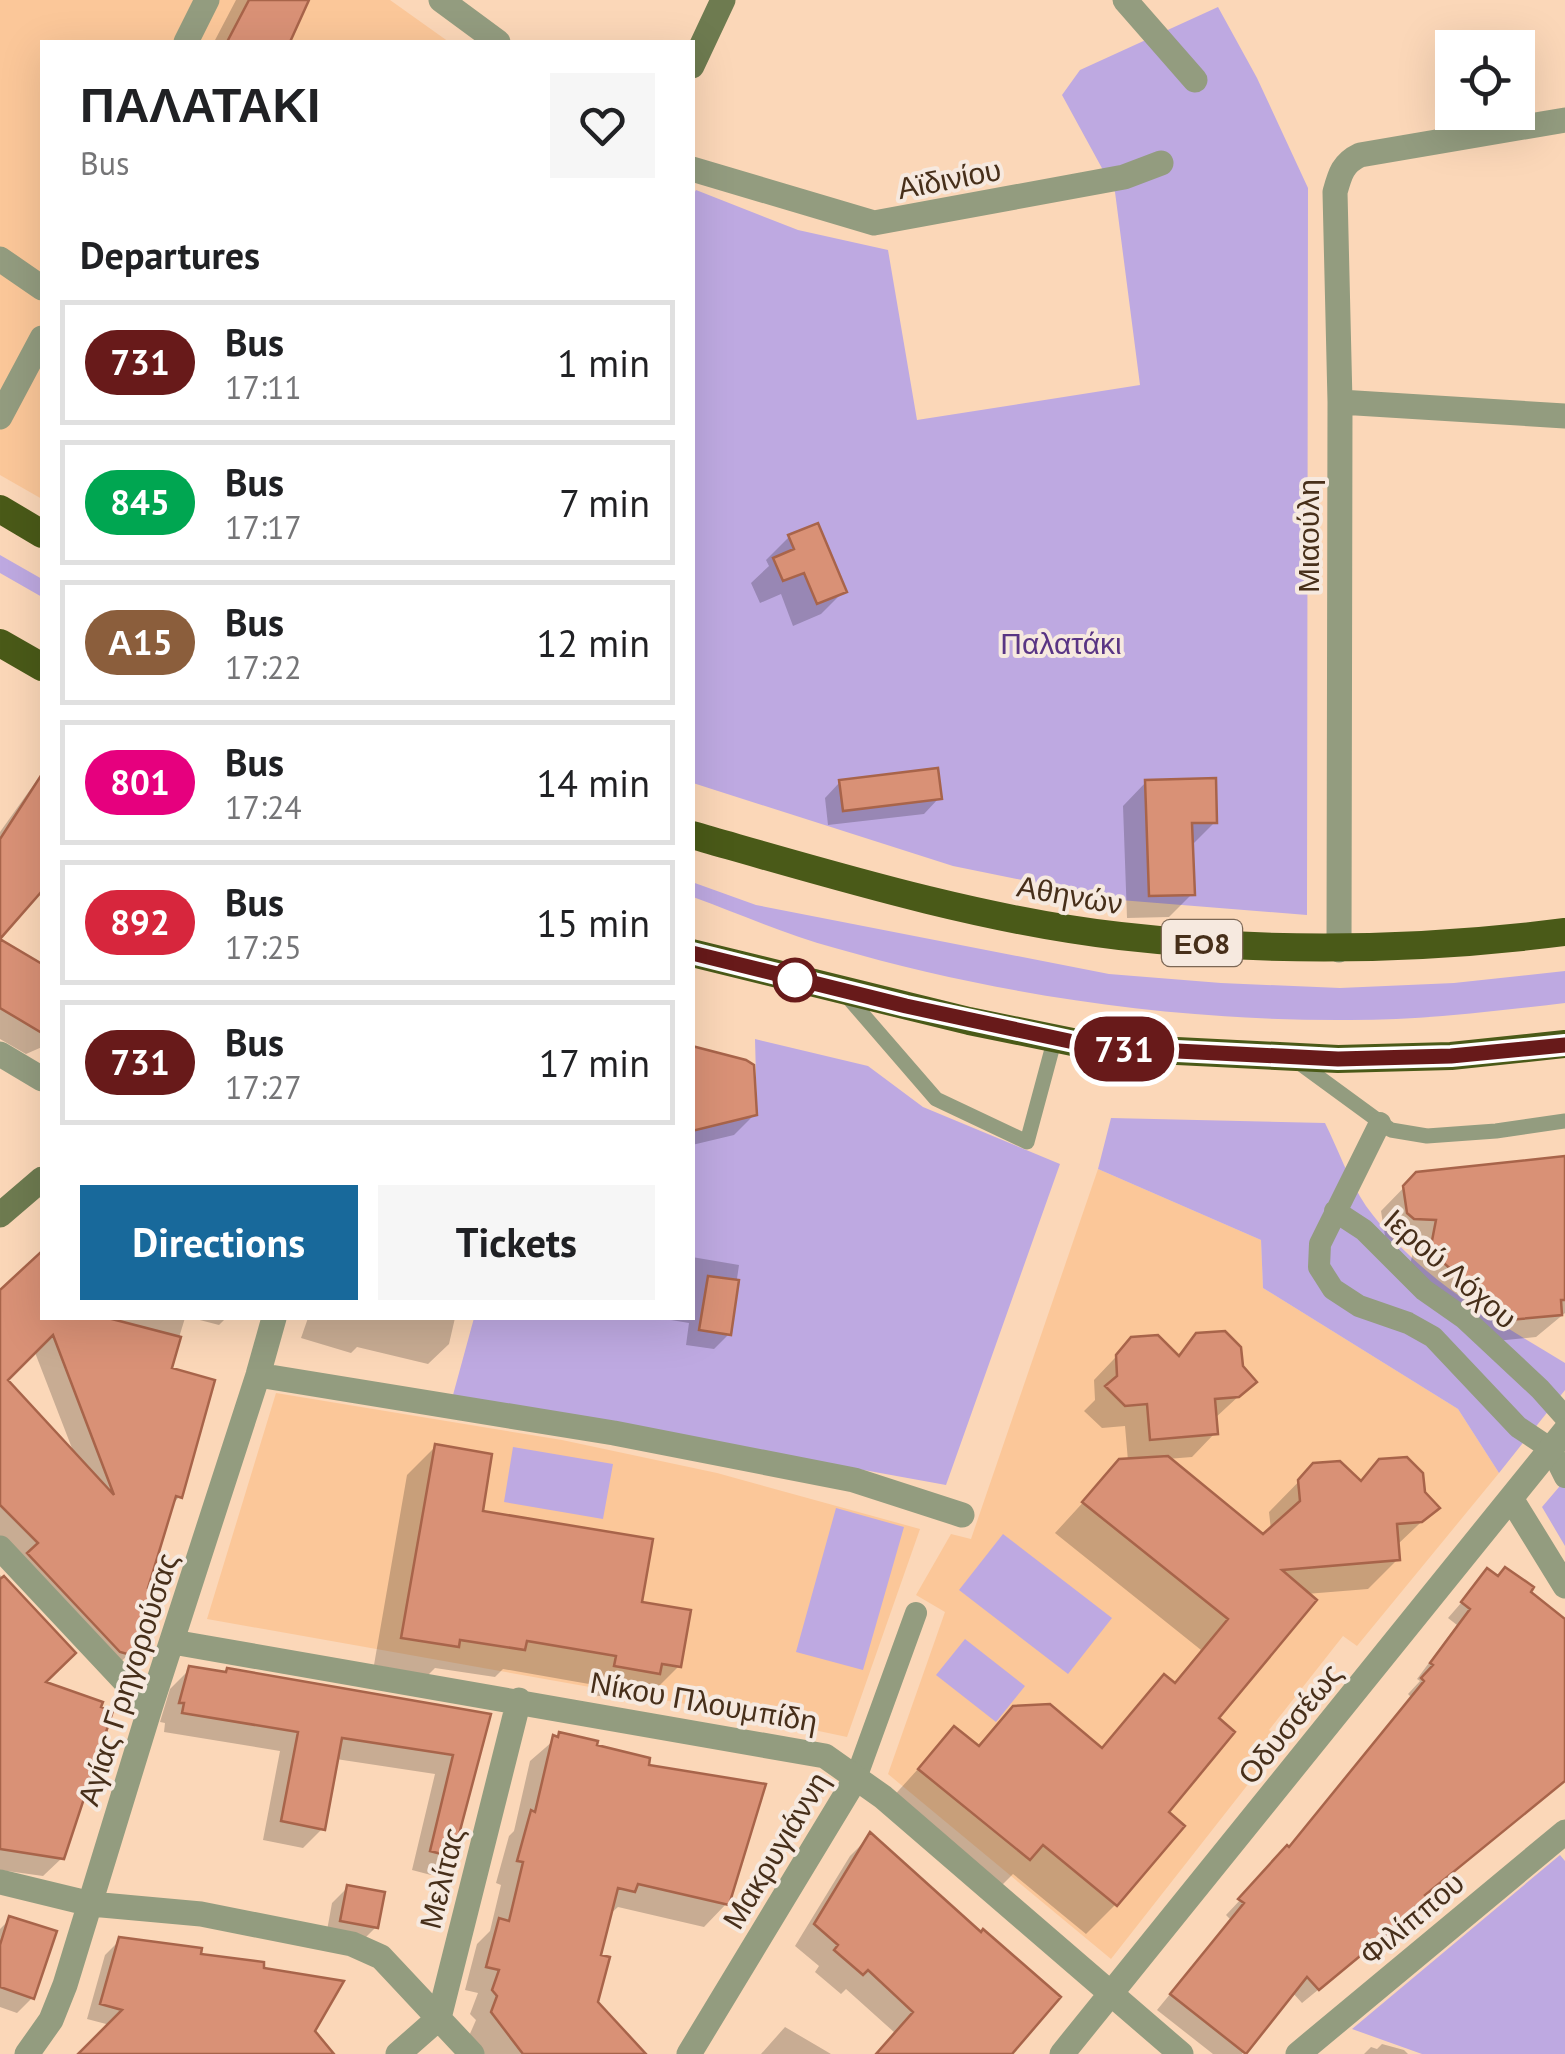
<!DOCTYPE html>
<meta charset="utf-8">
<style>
:root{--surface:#fff;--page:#f6f6f6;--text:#202124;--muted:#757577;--line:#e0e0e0;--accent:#18699b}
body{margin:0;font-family:"PT Sans",sans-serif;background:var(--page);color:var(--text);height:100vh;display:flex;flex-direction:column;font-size:38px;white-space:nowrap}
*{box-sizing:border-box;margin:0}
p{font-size:32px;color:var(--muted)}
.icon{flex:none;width:55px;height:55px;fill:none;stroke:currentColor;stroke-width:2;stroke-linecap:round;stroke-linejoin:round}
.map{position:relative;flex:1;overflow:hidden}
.details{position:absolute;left:40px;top:40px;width:655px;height:1280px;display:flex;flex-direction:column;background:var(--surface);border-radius:0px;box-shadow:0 10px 40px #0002}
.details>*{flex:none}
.badge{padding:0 20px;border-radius:32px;font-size:35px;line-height:65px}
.buttons{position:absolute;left:1435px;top:30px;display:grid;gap:20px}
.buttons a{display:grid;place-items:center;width:100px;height:100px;border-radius:0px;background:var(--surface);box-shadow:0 10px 40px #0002;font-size:50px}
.map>.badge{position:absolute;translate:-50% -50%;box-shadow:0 0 0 5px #fff}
h2{padding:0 40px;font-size:38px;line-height:90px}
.round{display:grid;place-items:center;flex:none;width:105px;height:105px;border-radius:0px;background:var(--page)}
.headline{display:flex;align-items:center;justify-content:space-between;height:170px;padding:0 40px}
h1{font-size:48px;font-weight:600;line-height:75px}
.button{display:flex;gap:20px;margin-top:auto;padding:20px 40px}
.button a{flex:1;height:115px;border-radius:0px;background:var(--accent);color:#fff;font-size:40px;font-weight:600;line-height:115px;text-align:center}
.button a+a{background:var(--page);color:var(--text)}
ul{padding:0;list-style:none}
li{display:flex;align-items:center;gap:30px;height:125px;margin:0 20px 15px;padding:0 20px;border:5px solid var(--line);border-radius:0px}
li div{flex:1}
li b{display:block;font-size:38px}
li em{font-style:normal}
li .badge{min-width:110px;font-weight:700;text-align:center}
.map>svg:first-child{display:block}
.built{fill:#fbc799}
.green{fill:#bea9e1}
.shadow{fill:#0003;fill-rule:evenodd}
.building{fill:#d99176;stroke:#a8644a;stroke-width:2.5;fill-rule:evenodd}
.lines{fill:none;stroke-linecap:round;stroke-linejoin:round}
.service{stroke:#939c7f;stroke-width:15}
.pedestrian{stroke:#939c7f;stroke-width:22}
.minor{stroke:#939c7f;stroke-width:25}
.secondary{stroke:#6e7b50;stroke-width:25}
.trunk{stroke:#4a5a18;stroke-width:28}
.line-casing{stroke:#fff;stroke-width:22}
.line{stroke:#681a1a;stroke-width:15}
.stop-dot{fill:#fff;stroke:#681a1a;stroke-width:5}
.labels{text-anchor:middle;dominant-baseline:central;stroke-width:8;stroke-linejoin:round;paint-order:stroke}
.shield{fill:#f6e9df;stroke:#7c6755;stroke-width:2.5}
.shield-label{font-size:28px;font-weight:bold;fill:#472f1a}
.street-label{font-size:30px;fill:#472f1a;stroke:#f6e9df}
.park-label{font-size:30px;fill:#593584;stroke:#f6e9df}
</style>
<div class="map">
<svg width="1565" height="2054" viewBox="0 0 1565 2054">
<rect width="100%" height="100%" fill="#fbd7b8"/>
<path class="built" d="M 0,0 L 390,0 L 449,42 L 42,42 L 42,499 L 0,475 Z
M 1098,1169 L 1261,1240 L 1263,1288 L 1458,1409 L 1499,1473 L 1357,1646 L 1343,1636 L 1269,1730 L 1282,1741 L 1111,1959 L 888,1774 L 945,1612 L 916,1595 L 951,1534 L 971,1539 Z
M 276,1393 L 562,1440 L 717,1473 L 920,1529 L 847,1737 L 714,1709 L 207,1619 Z"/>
<path class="green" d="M 1218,7 L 1257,78 L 1308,188 L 1307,915 L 1120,900 L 953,866 L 693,783 L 692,197 L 696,190 L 798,230 L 888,250 L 917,420 L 1140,385 L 1115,192 L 1062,95 L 1080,70 Z
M 0,555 L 42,579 L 42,597 L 0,573 Z
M 692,882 L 756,905 L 1109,974 L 1221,983 L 1340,988 L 1454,983 L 1565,971 L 1565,1003 C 1490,1012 1414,1021 1338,1020 C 1169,1020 998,995 835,948 C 787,935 740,914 693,897 Z
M 755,1039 L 868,1066 L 923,1107 L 1060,1164 L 946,1485 L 453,1395 L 474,1318 L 692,1318 L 693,1131 L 757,1115 Z
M 1111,1118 L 1325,1123 C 1338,1149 1349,1181 1366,1206 C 1418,1278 1491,1318 1565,1363 L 1565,1390 L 1499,1473 L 1458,1409 L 1263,1288 L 1261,1240 L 1098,1169 Z
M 513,1447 L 613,1464 L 603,1519 L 504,1502 Z
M 1565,1480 L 1565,1546 L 1542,1507 Z
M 836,1508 L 904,1527 L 863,1670 L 796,1652 Z
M 1003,1534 L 1112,1618 L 1068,1674 L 959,1590 Z
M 965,1639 L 1025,1686 L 996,1722 L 936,1675 Z
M 1560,1855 L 1565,1861 L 1565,2054 L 1422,2054 L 1352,2029 Z"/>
<path class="shadow" d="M 236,0 L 306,0 L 287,42 L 214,42 Z
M 789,537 L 844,591 L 821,614 L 793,626 L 781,594 L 760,603 L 751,583 L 769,566 L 766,560 Z
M 42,773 L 42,887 L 0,935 L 0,832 Z
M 840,782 L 939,798 L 924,814 L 828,825 L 825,798 Z
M 1146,782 L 1215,822 L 1191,846 L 1192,894 L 1169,917 L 1127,918 L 1123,806 Z
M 0,942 L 42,967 L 42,1047 L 26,1054 L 0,1039 Z
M 692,1050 L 755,1114 L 734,1135 L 692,1145 Z
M 1565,1159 L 1565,1313 L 1536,1337 L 1485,1342 L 1408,1275 L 1415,1242 L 1391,1241 L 1385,1236 L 1381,1211 L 1417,1174 Z
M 42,1255 L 42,1318 L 185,1318 L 169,1370 L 180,1496 L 170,1507 L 129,1654 L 110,1672 L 0,1562 L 0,1292 ZM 34,1350 L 75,1456 L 4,1380 Z
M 692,1257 L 739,1265 L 729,1334 L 714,1349 L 686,1345 L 689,1323 L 659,1318 L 692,1318 Z
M 192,1318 L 226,1318 L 219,1325 Z
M 308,1318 L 455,1318 L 449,1344 L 428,1364 L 357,1347 L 351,1353 L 301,1338 Z
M 1198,1335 L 1240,1367 L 1254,1382 L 1214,1419 L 1215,1433 L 1192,1457 L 1167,1459 L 1263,1538 L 1271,1530 L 1269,1512 L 1315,1465 L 1359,1482 L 1380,1461 L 1436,1508 L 1397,1545 L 1398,1559 L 1368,1589 L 1306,1594 L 1215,1719 L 1165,1813 L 1181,1826 L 1115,1905 L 1086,1934 L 1013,1874 L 999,1888 L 891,1799 L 954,1729 L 976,1747 L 1014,1708 L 1100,1749 L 1164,1677 L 1173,1684 L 1201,1650 L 1055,1533 L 1120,1462 L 1128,1461 L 1125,1426 L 1102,1428 L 1084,1411 L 1095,1400 L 1094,1380 L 1132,1340 L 1176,1357 Z
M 435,1447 L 480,1513 L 639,1604 L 679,1666 L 650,1695 L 638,1692 L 630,1701 L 587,1694 L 589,1684 L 503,1669 L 495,1677 L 435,1668 L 428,1675 L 374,1665 L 407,1475 Z
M 1488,1572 L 1528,1592 L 1565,1660 L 1565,1781 L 1423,1897 L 1411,1914 L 1302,2003 L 1292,1992 L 1242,2054 L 1213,2054 L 1157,2010 L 1231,1920 L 1226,1915 L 1288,1849 L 1411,1697 L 1408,1694 L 1420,1681 L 1417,1679 L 1457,1625 L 1448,1618 Z
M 0,1575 L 73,1653 L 42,1684 L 62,1858 L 43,1876 L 0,1870 Z
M 190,1669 L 488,1716 L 451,1855 L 431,1875 L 412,1870 L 435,1774 L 336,1759 L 323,1828 L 303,1848 L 263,1840 L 280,1751 L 164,1732 L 165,1723 L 160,1722 L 170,1689 Z
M 560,1735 L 646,1767 L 727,1903 L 704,1927 L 618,1907 L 610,1914 L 597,1957 L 595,2003 L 642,2054 L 483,2054 L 469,2036 L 476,2020 L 470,2014 L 478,1993 L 465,1990 L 477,1944 L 490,1931 L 501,1885 L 496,1883 L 509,1836 L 514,1831 L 530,1761 Z
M 870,1836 L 1007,2054 L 877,2054 L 895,2033 L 846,1989 L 841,1994 L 815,1972 L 819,1966 L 795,1946 L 850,1856 Z
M 347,1888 L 376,1927 L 361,1942 L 326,1936 L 332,1903 Z
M 10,1919 L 32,1998 L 17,2013 L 0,2007 L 0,1929 Z
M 120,1940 L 261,1970 L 331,2054 L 83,2054 L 110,2025 L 87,2019 L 105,1955 Z
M 785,2027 L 831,2054 L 761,2054 Z
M 1382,2044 L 1404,2050 L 1408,2054 L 1364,2054 L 1371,2047 L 1377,2049 Z"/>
<path class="building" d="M 249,0 L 309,0 L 290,42 L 227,42 Z
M 818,523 L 847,592 L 817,604 L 804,573 L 783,581 L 773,558 L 794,549 L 788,535 Z
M 938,768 L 942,799 L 843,811 L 839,780 Z
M 42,774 L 42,891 L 0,939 L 0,839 Z
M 1216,778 L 1217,823 L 1192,823 L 1195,895 L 1149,896 L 1145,780 Z
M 0,939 L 42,964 L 42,1033 L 0,1008 Z
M 692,1046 L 746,1060 L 754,1065 L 757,1115 L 692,1131 Z
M 1565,1156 L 1565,1300 L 1561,1300 L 1562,1315 L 1509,1320 L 1430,1251 L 1436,1220 L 1414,1219 L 1407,1213 L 1403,1186 L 1416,1172 Z
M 42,1251 L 42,1318 L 108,1318 L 181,1337 L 172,1368 L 215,1380 L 182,1498 L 176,1496 L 148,1588 L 153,1590 L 131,1655 L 120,1652 L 27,1553 L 38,1543 L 0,1505 L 0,1290 ZM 53,1335 L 114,1495 L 8,1380 Z
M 708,1276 L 739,1280 L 731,1335 L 699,1330 Z
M 1225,1331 L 1241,1347 L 1243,1366 L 1257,1382 L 1239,1397 L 1215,1399 L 1218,1434 L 1150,1440 L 1147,1404 L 1125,1406 L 1105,1386 L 1117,1376 L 1116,1355 L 1131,1337 L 1158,1335 L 1179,1356 L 1196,1333 Z
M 435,1444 L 492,1454 L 483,1511 L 653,1539 L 642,1602 L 691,1610 L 681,1667 L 662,1664 L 660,1674 L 614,1666 L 616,1656 L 527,1641 L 525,1650 L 460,1640 L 459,1647 L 401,1638 Z
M 1168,1456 L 1263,1534 L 1300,1501 L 1298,1480 L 1313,1463 L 1340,1461 L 1361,1481 L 1379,1459 L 1407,1457 L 1423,1473 L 1425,1492 L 1440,1508 L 1422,1522 L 1397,1524 L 1400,1560 L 1282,1570 L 1317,1600 L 1219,1718 L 1235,1732 L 1169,1812 L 1185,1826 L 1117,1906 L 1043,1845 L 1030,1860 L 918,1769 L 954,1726 L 979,1746 L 1013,1706 L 1050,1704 L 1102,1748 L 1164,1674 L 1175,1683 L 1228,1619 L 1082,1502 L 1119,1459 Z
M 1505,1567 L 1534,1587 L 1531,1592 L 1565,1619 L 1565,1781 L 1425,1895 L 1429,1899 L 1319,1990 L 1307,1977 L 1246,2054 L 1170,1994 L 1244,1903 L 1238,1899 L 1287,1845 L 1289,1847 L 1424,1681 L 1421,1678 L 1433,1665 L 1430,1663 L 1470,1609 L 1461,1602 L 1487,1568 L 1498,1576 Z
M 4,1576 L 76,1653 L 46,1682 L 103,1702 L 101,1707 L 113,1711 L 64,1859 L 0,1849 L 0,1579 Z
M 189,1666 L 226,1672 L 227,1668 L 491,1714 L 453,1857 L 430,1851 L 453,1755 L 342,1738 L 325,1830 L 281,1821 L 298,1732 L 182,1713 L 184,1703 L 179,1703 Z
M 559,1732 L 598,1741 L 597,1745 L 650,1758 L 649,1765 L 766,1784 L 729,1905 L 638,1884 L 635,1892 L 618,1888 L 601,1955 L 610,1957 L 598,2002 L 646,2054 L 523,2054 L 491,2012 L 497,1996 L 492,1990 L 499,1970 L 486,1967 L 499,1918 L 509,1921 L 523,1862 L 517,1861 L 531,1810 L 535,1812 L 553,1735 L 558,1737 Z
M 870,1832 L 981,1932 L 983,1929 L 1061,1997 L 1012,2054 L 876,2054 L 913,2012 L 868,1970 L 863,1975 L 834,1950 L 838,1945 L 814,1924 Z
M 347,1885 L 385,1892 L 378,1928 L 340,1921 Z
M 9,1916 L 57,1931 L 34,1999 L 0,1987 L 0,1945 Z
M 119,1937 L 202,1948 L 201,1954 L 264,1962 L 264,1968 L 344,1981 L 315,2031 L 334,2054 L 78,2054 L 122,2010 L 100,2004 Z"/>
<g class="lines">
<path class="service" d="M 846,995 L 936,1099 L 1027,1142 L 1055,1038
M 1298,1062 L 1391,1130 L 1427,1136 L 1496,1131 L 1565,1121"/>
<path class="pedestrian" d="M 1380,1123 L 1320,1244 L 1319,1267 L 1333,1289 L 1359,1306 L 1408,1323 L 1433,1337 L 1518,1427 L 1551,1449 L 1565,1477
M 1335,1211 L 1364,1230 L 1424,1290 L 1464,1318 L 1540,1389 L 1565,1417
M 856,1778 L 916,1613"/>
<path class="minor" d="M 441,0 L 498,42
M 1125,0 L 1195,80
M 186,42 L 207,0
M 692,169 L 874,223 L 1124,177 L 1161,163
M 0,259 L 42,288
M 1340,402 L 1565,416
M 0,417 L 42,338
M 1339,950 L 1340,402 L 1335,192 C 1340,174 1343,163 1360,155 L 1565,120
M 0,1054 L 42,1079
M 258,1375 L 614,1433 L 854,1480 L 962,1515
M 1512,1500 L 1565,1586
M 0,1548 L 150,1708
M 173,1642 L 825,1756 L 883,1797 L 1181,2054
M 0,1882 L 91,1904 L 201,1914 L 352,1944 L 381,1957 L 472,2054
M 27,2054 L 51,2020 L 65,1985 L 150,1708 L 258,1375 L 274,1318
M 398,2054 L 439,2018 L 519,1700
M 689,2054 L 856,1778
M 1062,2054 L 1565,1431
M 1298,2054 L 1565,1832"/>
<path class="secondary" d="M 692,66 L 723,0
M 0,1215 L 42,1179"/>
<path class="trunk" d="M 0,509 L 42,534
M 0,643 L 42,667
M 692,835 C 829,874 979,920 1120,936 C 1269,953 1416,951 1565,932
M 692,953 L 969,1021 L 1097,1047 L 1338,1059 L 1451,1056 L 1565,1044"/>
</g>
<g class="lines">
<defs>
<path id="line" d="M 692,953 L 906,1006 L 1097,1047 L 1338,1059 L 1451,1056 L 1565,1045"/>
</defs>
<use href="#line" class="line-casing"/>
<use href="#line" class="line"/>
</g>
<circle class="stop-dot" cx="795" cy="980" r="20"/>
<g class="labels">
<rect class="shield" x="1162" y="920" width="80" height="46" rx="8"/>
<g class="shield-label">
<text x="1202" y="943">ΕΟ8</text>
</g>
<g class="street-label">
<text transform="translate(949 178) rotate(-11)">Αϊδινίου</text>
<text transform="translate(1307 536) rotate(-90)">Μιαούλη</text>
<text transform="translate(1070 894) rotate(10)">Αθηνών</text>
<text transform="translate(1451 1268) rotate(41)">Ιερού Λόχου</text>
<text transform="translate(127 1679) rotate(-72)">Αγίας Γρηγορούσας</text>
<text transform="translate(704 1701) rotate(10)">Νίκου Πλουμπίδη</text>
<text transform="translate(1289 1723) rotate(-51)">Οδυσσέως</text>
<text transform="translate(775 1850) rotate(-59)">Μακρυγιάννη</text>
<text transform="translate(441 1878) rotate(-76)">Μελίτας</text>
<text transform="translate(1411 1918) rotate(-40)">Φιλίππου</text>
</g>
<g class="park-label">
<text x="1061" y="642">Παλατάκι</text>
</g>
</g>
</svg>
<div class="buttons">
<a><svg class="icon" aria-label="locate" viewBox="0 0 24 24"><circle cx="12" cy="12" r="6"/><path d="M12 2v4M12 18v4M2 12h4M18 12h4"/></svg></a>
</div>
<b class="badge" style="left:1124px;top:1049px;background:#681a1a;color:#fff">731</b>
<section class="details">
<div class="headline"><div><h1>ΠΑΛΑΤΑΚΙ</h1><p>Bus</p></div><a class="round"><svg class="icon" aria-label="heart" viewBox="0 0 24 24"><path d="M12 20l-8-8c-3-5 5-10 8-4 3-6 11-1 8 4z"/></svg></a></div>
<h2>Departures</h2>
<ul>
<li><span class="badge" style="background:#681a1a;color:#fff">731</span><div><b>Bus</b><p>17:11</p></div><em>1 min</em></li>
<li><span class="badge" style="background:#00a651;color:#fff">845</span><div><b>Bus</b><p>17:17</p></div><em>7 min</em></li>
<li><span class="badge" style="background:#8b5e3c;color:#fff">Α15</span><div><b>Bus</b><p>17:22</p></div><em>12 min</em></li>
<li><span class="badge" style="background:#e6007e;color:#fff">801</span><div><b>Bus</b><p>17:24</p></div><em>14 min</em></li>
<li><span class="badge" style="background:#d7263d;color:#fff">892</span><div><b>Bus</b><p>17:25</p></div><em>15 min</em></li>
<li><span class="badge" style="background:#681a1a;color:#fff">731</span><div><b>Bus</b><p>17:27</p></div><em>17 min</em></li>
</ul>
<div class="button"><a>Directions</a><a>Tickets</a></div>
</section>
</div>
